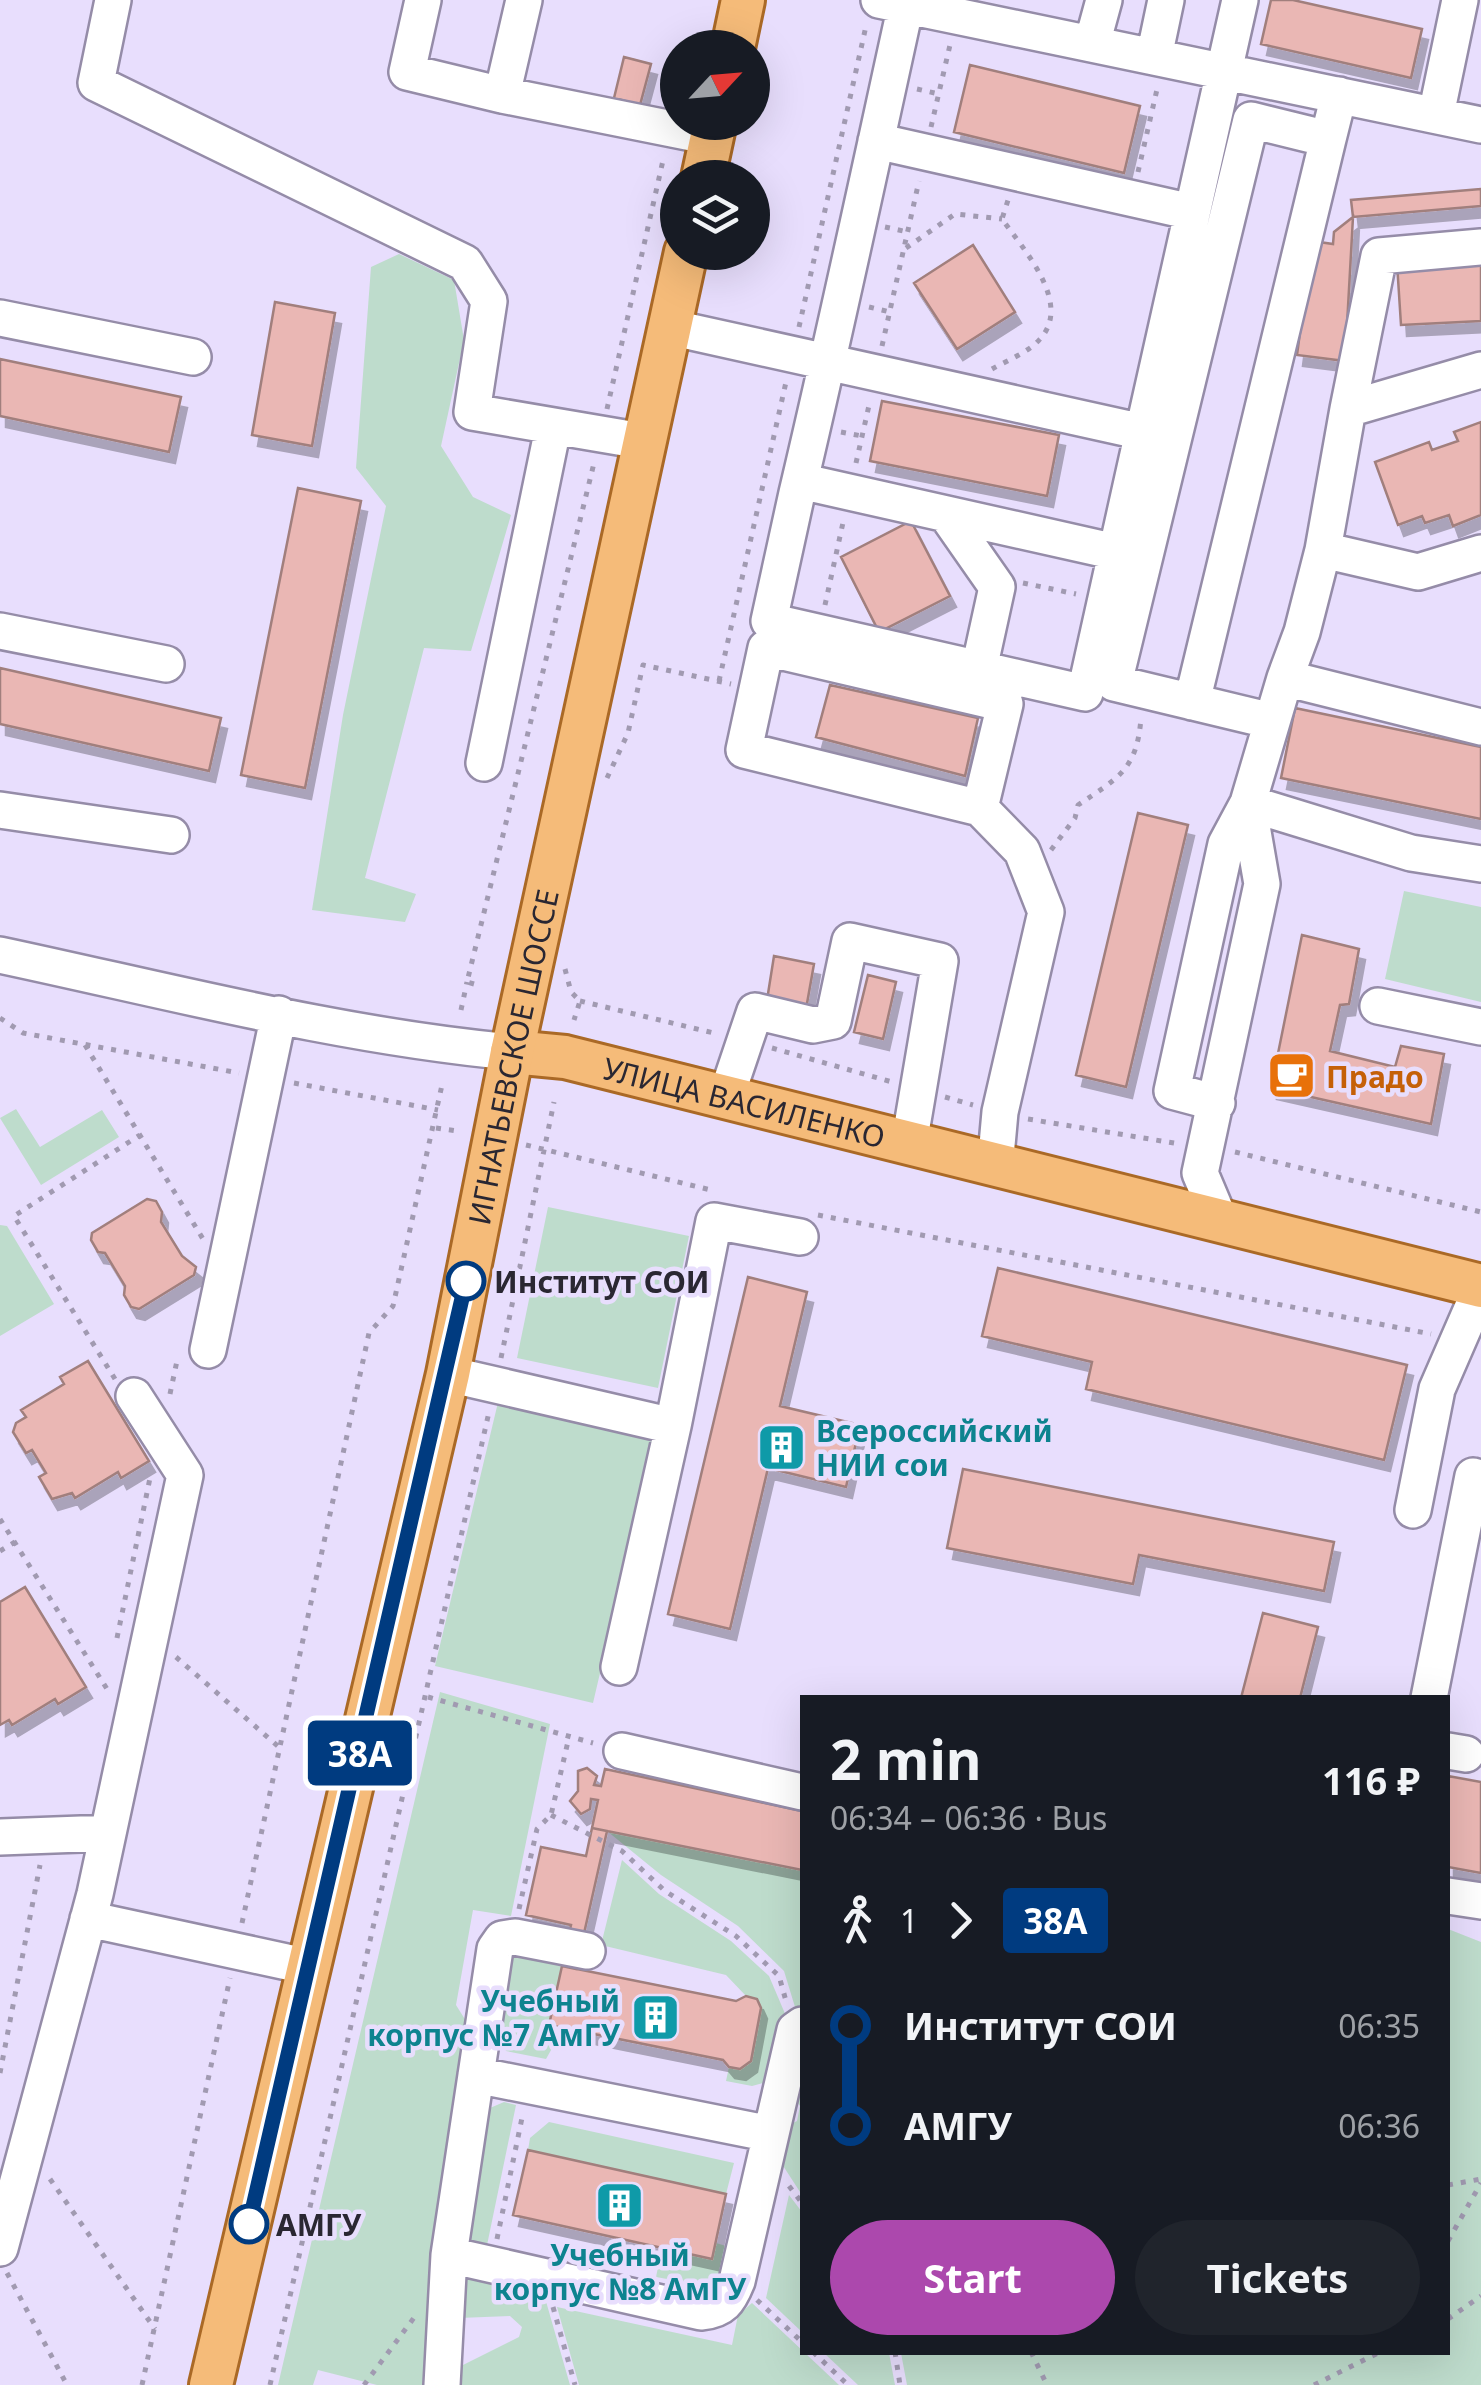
<!DOCTYPE html>
<meta charset="utf-8">
<style>
:root{--surface:#171b24;--page:#20242c;--text:#f1f3f6;--muted:#9ea1a6;--accent:#ac48ad}
body{margin:0;font-family:"Noto Sans",sans-serif;background:var(--page);color:var(--text);height:100vh;display:flex;flex-direction:column;font-size:38px;white-space:nowrap}
*{box-sizing:border-box;margin:0}
p{font-size:32px;color:var(--muted)}
.icon{flex:none;width:55px;height:55px;fill:none;stroke:currentColor;stroke-width:2;stroke-linecap:round;stroke-linejoin:round}
.map{position:relative;flex:1;overflow:hidden}
.drawer{position:absolute;left:800px;top:1695px;width:650px;height:660px;display:flex;flex-direction:column;background:var(--surface);border-radius:0px;box-shadow:0 10px 40px #0002}
.drawer>*{flex:none}
.badge{padding:0 20px;border-radius:8px;font-size:35px;line-height:65px}
.needle{width:65px;rotate:64deg}
.buttons{position:absolute;left:660px;top:30px;display:grid;gap:20px}
.buttons a{display:grid;place-items:center;width:110px;height:110px;border-radius:50%;background:var(--surface);box-shadow:0 10px 40px #0002;font-size:50px}
.map>.badge{position:absolute;translate:-50% -50%;box-shadow:0 0 0 5px #fff}
.legs{display:flex;align-items:center;gap:15px;height:110px;padding:0 30px;font-size:32px}
.legs p{margin-inline-start:auto}
.summary{display:flex;align-items:center;justify-content:space-between;height:170px;padding:0 30px}
h1{font-size:55px;font-weight:700;line-height:75px}
.button{display:flex;gap:20px;margin-top:auto;padding:20px 30px}
.button a{flex:1;height:115px;border-radius:60px;background:var(--accent);color:#fff;font-size:40px;font-weight:700;line-height:115px;text-align:center}
.button a+a{background:var(--page);color:var(--text)}
ul{padding:0 30px;list-style:none}
li{display:flex;align-items:center;gap:35px;height:100px;font-size:38px}
li i{display:grid;place-items:center;width:15px;height:100%;margin:0 12px;background:currentColor}
li i::after{content:'';width:25px;height:25px;margin:-12px;border:8px solid;border-radius:50%;background:var(--surface)}
li p{margin-inline-start:auto}
li:first-child i{background:linear-gradient(#0000 50%,currentColor 0)}
li:last-child i{background:linear-gradient(currentColor 50%,#0000 0)}
.map>svg:first-child{display:block}
.green{fill:#bedccc}
.building{fill:#eab7b4;stroke:#a17f7d;stroke-width:2.5;filter:url(#shadow)}
.lines{fill:none;stroke-linecap:round;stroke-linejoin:round}
.minor-casing{stroke:#958ca8;stroke-width:40}
.major-casing{stroke:#aa6926;stroke-width:48}
.path{stroke:#a19ab1;stroke-width:5;stroke-dasharray:5 8;stroke-linecap:butt}
.minor{stroke:#fff;stroke-width:35}
.major{stroke:#f5bb79;stroke-width:42}
.line-1-casing{stroke:#fff;stroke-width:22}
.line-1{stroke:#003b80;stroke-width:15}
.stop-1-dot{fill:#fff;stroke:#003b80;stroke-width:5}
.labels{text-anchor:middle;dominant-baseline:central;stroke-width:9;stroke-linejoin:round;paint-order:stroke}
.street-label{font-size:30px;fill:#2a2732;stroke:#e8defd}
.food-label{font-size:30px;font-weight:bold;fill:#c56008;stroke:#e8defd;text-anchor:start}
.stop-label{font-size:30px;font-weight:bold;fill:#2a2732;stroke:#e8defd;text-anchor:start}
.culture-label{font-size:30px;font-weight:bold;fill:#0d838f;stroke:#e8defd;text-anchor:start}
</style>
<div class="map">
<svg width="1481" height="2385" viewBox="0 0 1481 2385">
<defs>
<filter id="shadow"><feDropShadow dx="6" dy="11" stdDeviation="0" flood-color="#0004"/></filter>
</defs>
<rect width="100%" height="100%" fill="#e8defd"/>
<path class="green" d="M 399,254 L 454,280 L 464,340 L 441,446 L 473,497 L 511,515 L 471,651 L 424,648 L 365,878 L 416,894 L 405,922 L 312,910 L 343,715 L 386,506 L 356,468 L 371,267 Z
M 1404,891 L 1481,907 L 1481,1002 L 1385,979 Z
M 16,1109 L 40,1147 L 102,1110 L 119,1137 L 41,1185 L 0,1118 Z
M 548,1207 L 689,1236 L 658,1388 L 517,1358 Z
M 0,1225 L 7,1226 L 54,1304 L 0,1336 Z
M 500,1394 L 656,1434 L 593,1703 L 435,1666 Z
M 440,1692 L 550,1724 L 511,1916 L 473,1910 L 456,2005 L 471,2029 L 434,2229 L 435,2379 L 430,2385 L 377,2385 L 318,2370 L 313,2385 L 278,2385 Z
M 607,1831 L 802,1870 L 802,2009 L 795,2007 L 784,1971 L 738,1926 L 661,1875 Z
M 622,1860 L 659,1894 L 731,1941 L 769,1976 L 786,2016 L 767,2082 L 752,2086 L 726,2081 L 729,2067 L 740,2069 L 751,2061 L 761,2009 L 757,1999 L 746,1996 L 726,1975 L 601,1945 Z
M 1448,1929 L 1481,1942 L 1481,2385 L 907,2385 L 901,2353 L 1448,2352 Z
M 516,1953 L 565,1954 L 549,2025 L 555,2043 L 546,2059 L 506,2051 L 497,2036 L 508,1962 Z
M 802,2052 L 802,2195 L 778,2158 L 789,2125 L 797,2121 L 800,2106 L 793,2096 Z
M 504,2102 L 516,2105 L 486,2250 L 468,2241 L 483,2111 Z
M 549,2122 L 734,2163 L 726,2194 L 528,2150 L 530,2138 Z
M 789,2195 L 802,2212 L 802,2332 L 766,2298 Z
M 716,2243 L 726,2246 L 719,2276 L 711,2287 L 656,2277 L 662,2248 L 712,2259 Z
M 462,2271 L 541,2284 L 570,2385 L 460,2385 L 459,2367 L 519,2337 L 522,2327 L 510,2316 L 459,2318 Z
M 752,2303 L 839,2385 L 579,2385 L 557,2307 L 732,2345 L 738,2315 Z
M 824,2353 L 889,2353 L 895,2385 L 858,2385 Z"/>
<path class="building" d="M 1271,0 L 1293,0 L 1422,29 L 1411,78 L 1261,44 Z
M 624,57 L 651,64 L 640,105 L 614,98 Z
M 970,65 L 1140,106 L 1124,173 L 954,132 Z
M 1481,189 L 1481,206 L 1353,217 L 1351,200 Z
M 1353,217 L 1345,361 L 1297,355 L 1312,241 L 1333,244 L 1334,232 Z
M 973,245 L 1015,312 L 957,349 L 914,283 Z
M 1481,259 L 1481,321 L 1401,325 L 1397,263 Z
M 275,302 L 335,313 L 312,446 L 252,435 Z
M 0,359 L 181,397 L 169,452 L 0,416 Z
M 882,401 L 1059,435 L 1047,496 L 870,461 Z
M 1481,422 L 1481,515 L 1453,526 L 1449,515 L 1425,523 L 1422,516 L 1398,525 L 1375,462 L 1429,442 L 1432,450 L 1458,441 L 1454,432 Z
M 298,488 L 361,501 L 305,788 L 241,775 Z
M 911,521 L 950,596 L 879,632 L 841,557 Z
M 0,668 L 221,718 L 209,771 L 0,724 Z
M 830,685 L 978,718 L 965,776 L 816,737 Z
M 1295,708 L 1481,747 L 1481,819 L 1281,778 Z
M 1138,813 L 1188,825 L 1126,1087 L 1076,1075 Z
M 1302,935 L 1359,949 L 1349,1004 L 1340,1005 L 1330,1051 L 1395,1067 L 1401,1046 L 1444,1054 L 1431,1124 L 1271,1088 Z
M 774,956 L 814,964 L 806,1009 L 767,1000 Z
M 868,975 L 896,982 L 883,1039 L 854,1032 Z
M 147,1199 L 156,1201 L 162,1212 L 161,1222 L 182,1256 L 196,1267 L 194,1275 L 139,1309 L 131,1307 L 124,1295 L 125,1286 L 105,1253 L 98,1252 L 91,1240 L 92,1233 Z
M 998,1268 L 1407,1365 L 1384,1460 L 1086,1389 L 1092,1362 L 982,1336 Z
M 748,1277 L 807,1292 L 780,1406 L 860,1425 L 846,1487 L 768,1468 L 730,1629 L 668,1614 Z
M 88,1361 L 149,1461 L 121,1478 L 118,1472 L 75,1498 L 72,1493 L 52,1499 L 39,1477 L 46,1473 L 32,1450 L 26,1453 L 13,1432 L 16,1423 L 26,1417 L 21,1410 L 64,1384 L 60,1377 Z
M 963,1469 L 1334,1542 L 1324,1591 L 1139,1555 L 1133,1584 L 947,1548 Z
M 25,1587 L 86,1687 L 58,1704 L 55,1699 L 12,1725 L 9,1720 L 0,1725 L 0,1602 Z
M 1263,1613 L 1318,1627 L 1300,1698 L 1241,1698 Z
M 587,1768 L 597,1776 L 594,1785 L 601,1786 L 605,1769 L 802,1811 L 802,1870 L 592,1828 L 598,1800 L 591,1799 L 590,1809 L 581,1814 L 570,1801 L 578,1791 L 578,1771 Z
M 1448,1776 L 1481,1782 L 1481,1873 L 1448,1867 Z
M 592,1828 L 607,1831 L 576,1969 L 562,1966 L 571,1925 L 526,1915 L 541,1847 L 586,1856 Z
M 562,1966 L 736,2001 L 746,1996 L 757,1999 L 761,2008 L 751,2061 L 740,2069 L 729,2067 L 723,2060 L 549,2025 Z
M 528,2150 L 726,2194 L 712,2259 L 513,2215 Z"/>
<g class="lines">
<defs>
<path id="minor" d="M 113,0 L 96,83 L 465,263 L 489,301 L 472,412 L 642,441
M 423,0 L 407,72 L 502,95
M 524,0 L 502,95 L 712,137
M 879,0 L 1481,125
M 1092,44 L 1104,0
M 1154,57 L 1166,0
M 1436,115 L 1460,0
M 876,141 L 1192,212
M 0,318 L 193,357
M 669,327 L 1143,432 L 1085,693 L 769,621 L 797,493 C 836,329 871,164 907,0
M 1348,409 L 1379,256 L 1481,247
M 1143,432 L 1240,0
M 800,481 L 1116,552
M 946,514 L 997,587 L 979,669
M 1323,550 L 1348,409 L 1481,370
M 0,631 L 166,664
M 1285,678 L 1302,632 L 1323,550 L 1418,572 L 1481,553
M 1192,702 L 1328,139
M 1272,721 L 1114,683 L 1251,120 L 1328,139 L 1339,95
M 484,763 L 553,428
M 980,808 L 1005,704 L 766,648 L 744,750 L 980,808 L 1022,851 L 1046,912 L 1000,1112 L 995,1167
M 0,810 L 171,835
M 0,955 C 169,991 339,1036 512,1052
M 1378,1006 L 1481,1027
M 725,1100 L 755,1011 L 813,1025 L 833,1021 L 850,941 L 940,961 L 909,1144
M 1217,1103 L 1172,1091 L 1226,844 L 1248,803 L 1285,678 L 1481,727
M 1219,1218 L 1200,1173 L 1262,884 L 1248,803 L 1411,853 L 1481,864
M 208,1350 L 279,1014
M 448,1374 L 673,1426 L 714,1221 L 800,1237
M 1413,1510 L 1437,1389 L 1481,1288
M 619,1667 L 673,1426
M 1429,1698 L 1473,1476 L 1481,1478
M 622,1751 L 802,1792
M 1448,1751 L 1466,1754
M 0,1837 L 108,1833
M 1448,1896 L 1481,1901
M 88,1919 L 310,1967
M 476,2075 L 771,2134
M 0,2248 L 95,1894 L 185,1475 L 134,1396
M 449,2255 L 701,2312 C 723,2310 729,2301 737,2281 L 795,2030 L 802,2025
M 442,2385 L 449,2255 L 495,1949 L 502,1939 L 515,1937 L 587,1951"/>
<g id="major">
<path d="M 733,48 L 743,0"/>
<path d="M 703,178 L 715,122"/>
<path id="s1" d="M 512,1052 L 565,1057 L 1481,1286"/>
<path id="s2" d="M 211,2385 L 448,1374 L 512,1052 L 686,252"/>
</g>
</defs>
<use href="#minor" class="minor-casing"/>
<use href="#major" class="major-casing"/>
<path class="path" d="M 917,89 L 939,94
M 931,127 L 950,45
M 1138,172 L 1158,85
M 885,227 L 908,232
M 906,248 L 955,214 L 1002,219
M 869,307 L 890,312
M 799,327 L 866,26
M 882,346 L 919,181
M 992,369 C 1008,360 1029,352 1040,339 C 1073,303 1023,249 1002,219 L 1008,200
M 607,409 L 664,156
M 841,432 L 862,436
M 856,463 L 870,401
M 1023,583 L 1076,594
M 825,605 L 844,518
M 719,681 L 786,382
M 607,778 L 628,733 L 643,665 L 731,684
M 1051,850 L 1075,818 L 1078,805 C 1118,778 1137,770 1141,718
M 565,969 L 571,992 L 580,1001 L 574,1020
M 474,984 L 467,982 L 594,463
M 580,1001 L 718,1034
M 461,1010 L 467,982
M 0,1018 L 23,1033 L 239,1073
M 85,1045 L 203,1239
M 772,1048 L 892,1082
M 294,1083 L 438,1110
M 945,1097 L 973,1105
M 1028,1119 L 1180,1144
M 436,1128 L 457,1131
M 526,1145 L 715,1191
M 1235,1152 L 1481,1212
M 818,1215 L 1431,1334
M 501,1358 L 554,1102
M 115,1379 L 14,1216 L 140,1135
M 170,1394 L 178,1356
M 0,1519 L 107,1689
M 0,1551 L 15,1542
M 117,1638 L 150,1478
M 176,1657 L 280,1748
M 428,1697 L 593,1743
M 551,1815 L 622,1851 L 665,1891 L 736,1936 L 779,1976 L 786,2001
M 519,1909 L 537,1829 L 551,1815 L 569,1737
M 242,1923 L 369,1333 L 393,1306 L 442,1085
M 0,2073 L 40,1865
M 50,2179 L 155,2329
M 1448,2185 L 1481,2179
M 789,2186 L 802,2203
M 497,2239 L 523,2113
M 1448,2241 L 1481,2183
M 7,2273 L 67,2385
M 757,2300 L 802,2342
M 553,2307 L 575,2385
M 1448,2319 L 1481,2296
M 813,2352 L 848,2385
M 895,2352 L 900,2385
M 1031,2352 L 1047,2385
M 142,2385 L 230,1978
M 270,2385 L 489,1412
M 364,2385 L 416,2315
M 1314,2385 L 1380,2352"/>
<use href="#minor" class="minor"/>
<use href="#major" class="major"/>
</g>
<g class="lines">
<defs>
<path id="line-1" d="M 249,2224 L 466,1281"/>
</defs>
<use href="#line-1" class="line-1-casing"/>
<use href="#line-1" class="line-1"/>
</g>
<defs>
<symbol id="cafe-square" viewBox="-11 -11 22 22"><rect x="-9" y="-9" width="18" height="18" rx="4" fill="#e8710a" stroke="#e8defd"/><path d="M-5.5-4.5H6V0H3Q3 3.5 0 3.5H-2.5Q-5.5 3.5-5.5 0ZM3-3.2v2h1.7v-2ZM-6 4.5H4V6H-6Z" fill="#fff"/></symbol>
<symbol id="building-square" viewBox="-11 -11 22 22"><rect x="-9" y="-9" width="18" height="18" rx="4" fill="#0f9aa8" stroke="#e8defd"/><path d="M-4-6H4V6H1V3H-1V6H-4ZM-2.5-4.3h1.7v1.8h-1.7ZM.8-4.3h1.7v1.8H.8ZM-2.5-1h1.7V.8h-1.7ZM.8-1h1.7V.8H.8Z" fill="#fff"/></symbol>
</defs>
<g fill-rule="evenodd">
<use href="#cafe-square" x="1264" y="1048" width="55" height="55"/>
<use href="#building-square" x="754" y="1420" width="55" height="55"/>
<use href="#building-square" x="628" y="1990" width="55" height="55"/>
<use href="#building-square" x="592" y="2178" width="55" height="55"/>
</g>
<g class="stop-1-dot">
<circle cx="466" cy="1281" r="18"/>
<circle cx="249" cy="2224" r="18"/>
</g>
<g class="labels">
<g class="street-label">
<text stroke="none"><textPath href="#s2" startOffset="1362">ИГНАТЬЕВСКОЕ ШОССЕ</textPath></text>
<text stroke="none"><textPath href="#s1" startOffset="238">УЛИЦА ВАСИЛЕНКО</textPath></text>
</g>
<g class="food-label">
<text x="1326" y="1076">Прадо</text>
</g>
<g class="stop-label">
<text x="494" y="1281">Институт СОИ</text>
<text x="276" y="2224">АМГУ</text>
</g>
<g class="culture-label">
<text x="816" y="1430">Всероссийский<tspan x="816" dy="34">НИИ сои</tspan></text>
<text x="620" y="2000" text-anchor="end">Учебный<tspan x="620" dy="34">корпус №7 АмГУ</tspan></text>
<text x="620" y="2254" text-anchor="middle">Учебный<tspan x="620" dy="34">корпус №8 АмГУ</tspan></text>
</g>
</g>
</svg>
<div class="buttons">
<a><svg class="needle" viewBox="-14 -14 28 28"><path d="M0-13l5 13h-10z" fill="#e53935"/><path d="M0 13l5-13h-10z" fill="#9ea1a6"/></svg></a>
<a><svg class="icon" aria-label="layers" viewBox="0 0 24 24"><path d="M12 4l9 5-9 5-9-5zM3 14l9 5 9-5"/></svg></a>
</div>
<b class="badge" style="left:360px;top:1753px;background:#003b80;color:#fff">38А</b>
<section class="drawer">
<div class="summary"><div><h1>2 min</h1><p>06:34 – 06:36 · Bus</p></div><b>116 ₽</b></div>
<div class="legs"><svg class="icon" aria-label="walk" viewBox="0 0 24 24"><circle cx="13" cy="4" r="2"/><path d="M13 8l-2 6 4 7M11 14l-3 7M7 12l3-4h3l4 4"/></svg>1<svg class="icon" aria-label="forward" viewBox="0 0 24 24"><path d="M9 5l7 7-7 7"/></svg><b class="badge" style="background:#003b80;color:#fff">38А</b></div>
<ul>
<li><i style="color:#003b80"></i><b>Институт СОИ</b><p>06:35</p></li>
<li><i style="color:#003b80"></i><b>АМГУ</b><p>06:36</p></li>
</ul>
<div class="button"><a>Start</a><a>Tickets</a></div>
</section>
</div>
